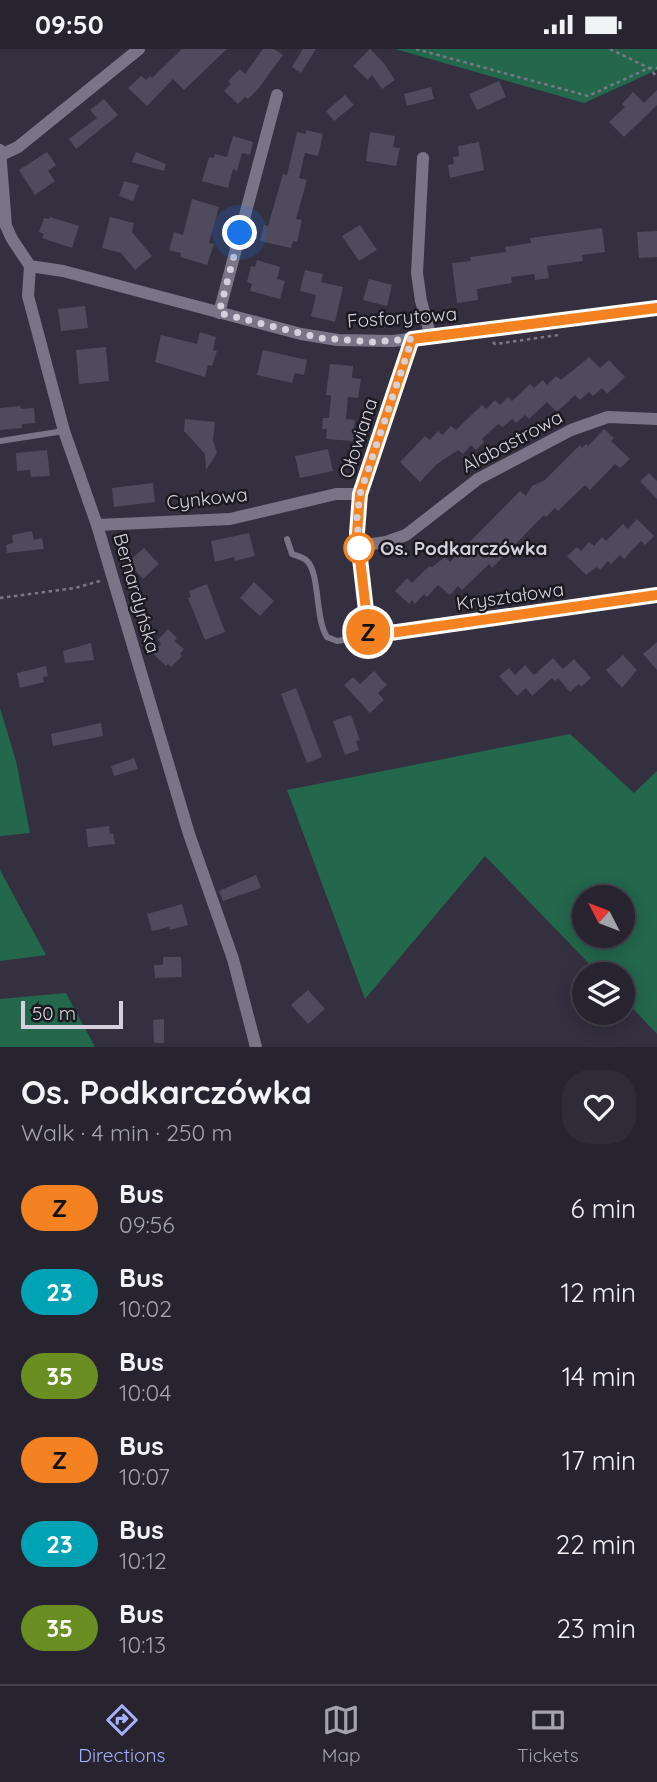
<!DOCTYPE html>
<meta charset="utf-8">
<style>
:root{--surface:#272430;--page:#2f2c38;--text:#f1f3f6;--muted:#a4a4ab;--line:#43414c;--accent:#a6b1fc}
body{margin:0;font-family:Quicksand,sans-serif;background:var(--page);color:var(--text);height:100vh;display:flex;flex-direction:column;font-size:26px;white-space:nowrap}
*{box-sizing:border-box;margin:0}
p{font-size:23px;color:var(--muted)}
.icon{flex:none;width:38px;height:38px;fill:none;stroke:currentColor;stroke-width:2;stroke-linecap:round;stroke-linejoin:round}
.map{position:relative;height:998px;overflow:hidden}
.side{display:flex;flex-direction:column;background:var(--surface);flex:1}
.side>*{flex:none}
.badge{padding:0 14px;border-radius:23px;font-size:24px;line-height:46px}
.needle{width:46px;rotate:312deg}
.controls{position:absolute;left:572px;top:836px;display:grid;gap:14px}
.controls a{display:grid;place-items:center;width:63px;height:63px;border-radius:50%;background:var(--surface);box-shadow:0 4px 18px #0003,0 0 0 2px var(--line);font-size:35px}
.scale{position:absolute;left:21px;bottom:18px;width:102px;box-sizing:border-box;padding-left:7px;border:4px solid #d4d1dc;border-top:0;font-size:19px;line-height:24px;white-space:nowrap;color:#d4d1dc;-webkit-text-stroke:5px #1b1920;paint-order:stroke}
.you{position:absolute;width:35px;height:35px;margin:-18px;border:5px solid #fff;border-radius:50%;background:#1a73e8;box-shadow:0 0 0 10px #1a73e833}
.map>.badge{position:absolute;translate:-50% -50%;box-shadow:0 0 0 4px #fff}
.round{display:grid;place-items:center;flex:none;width:74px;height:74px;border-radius:28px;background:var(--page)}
.overview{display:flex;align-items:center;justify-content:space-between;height:119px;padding:0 21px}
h1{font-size:33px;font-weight:700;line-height:52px}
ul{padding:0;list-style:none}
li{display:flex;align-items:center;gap:21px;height:84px;padding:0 21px}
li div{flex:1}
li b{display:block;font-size:26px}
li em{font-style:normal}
li .badge{min-width:77px;font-weight:700;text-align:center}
.status{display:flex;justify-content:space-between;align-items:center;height:49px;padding:0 35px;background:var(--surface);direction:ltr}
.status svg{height:19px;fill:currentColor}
.dock{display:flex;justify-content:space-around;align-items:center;height:98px;border-top:2px solid var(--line);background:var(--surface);font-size:19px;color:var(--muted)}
.dock a{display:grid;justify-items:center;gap:4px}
.dock .selected{color:var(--accent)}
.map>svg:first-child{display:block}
.green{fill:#23674d;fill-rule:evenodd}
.building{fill:#4f4a5c}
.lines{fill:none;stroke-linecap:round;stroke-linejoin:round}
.path{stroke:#7b7885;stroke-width:2.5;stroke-dasharray:3.5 3.5;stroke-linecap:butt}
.service{stroke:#797486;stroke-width:6}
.minor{stroke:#797486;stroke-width:12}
.line-casing{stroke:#fff;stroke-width:16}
.line{stroke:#f58220;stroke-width:10}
.walk{stroke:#d4d1dc;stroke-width:7;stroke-dasharray:0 12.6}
.stop-dot{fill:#fff;stroke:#f58220;stroke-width:3.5}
.labels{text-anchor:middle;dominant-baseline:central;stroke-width:5;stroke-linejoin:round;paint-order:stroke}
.street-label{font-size:19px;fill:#d4d1dc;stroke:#1b1920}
.stop-label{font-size:19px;font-weight:bold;fill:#d4d1dc;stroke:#1b1920;text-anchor:start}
</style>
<div class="status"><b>09:50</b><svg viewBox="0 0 49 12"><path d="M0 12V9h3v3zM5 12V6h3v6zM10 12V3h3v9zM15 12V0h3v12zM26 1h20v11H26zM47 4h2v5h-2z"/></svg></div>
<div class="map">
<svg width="657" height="998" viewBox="0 0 657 998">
<rect width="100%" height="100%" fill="#343040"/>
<path class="green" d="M 395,0 L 657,0 L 657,21 L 584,54 Z
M 0,659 L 16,712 L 30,784 L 0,787 Z
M 570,685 L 634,744 L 657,722 L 657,985 L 623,949 L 623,926 L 600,926 L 485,807 L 365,950 L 287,741 ZM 584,849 L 623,849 L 623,887 L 584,887 Z
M 0,821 L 46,906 L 0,912 Z
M 66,944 L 95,998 L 0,998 L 0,950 Z"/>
<path class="building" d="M 182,0 L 227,0 L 184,41 L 173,30 L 147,57 L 128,39 L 141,27 L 146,31 L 150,27 L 152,29 Z
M 263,0 L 274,0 L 283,6 L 259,39 L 248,50 L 245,48 L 238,55 L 224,42 L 231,35 L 228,32 L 240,20 L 245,25 Z
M 303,0 L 316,0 L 301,24 L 292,18 Z
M 370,0 L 383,13 L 395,31 L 382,40 L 372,26 L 368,31 L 353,17 Z
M 499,32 L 506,48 L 477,61 L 469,45 Z
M 431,38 L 434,50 L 407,57 L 404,45 Z
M 657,41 L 657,56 L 624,88 L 609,73 L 625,58 L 622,55 L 633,43 L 644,54 Z
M 345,46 L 354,56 L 334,72 L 326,62 Z
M 104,50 L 118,66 L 76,100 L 69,90 L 97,69 L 90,61 Z
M 306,81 L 323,85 L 318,107 L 305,104 L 299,129 L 307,131 L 296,170 L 302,171 L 297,193 L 293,192 L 291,199 L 260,192 L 264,176 L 268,177 L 283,125 L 287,126 L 297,83 L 306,85 Z
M 370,83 L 395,87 L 393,98 L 400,99 L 396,117 L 366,112 Z
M 233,87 L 253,93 L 250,106 L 242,104 L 237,122 L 233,120 L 228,139 L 202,132 L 209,108 L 214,109 L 215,105 L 227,108 Z
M 479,93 L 484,121 L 450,129 L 448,116 L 454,115 L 453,108 L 459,107 L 458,97 Z
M 47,103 L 56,116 L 48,122 L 55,132 L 35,146 L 19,121 Z
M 136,103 L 166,115 L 164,122 L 132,113 Z
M 124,132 L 139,136 L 133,152 L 119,147 Z
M 192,150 L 219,158 L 209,194 L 214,195 L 207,216 L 180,208 L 181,204 L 169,201 L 174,183 L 183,186 Z
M 50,168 L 79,177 L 72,199 L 42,189 L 44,185 L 39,183 L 44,169 L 49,170 Z
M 110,168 L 134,174 L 132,183 L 152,207 L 135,221 L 121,204 L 102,199 Z
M 360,176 L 377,201 L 359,212 L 342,187 Z
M 602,179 L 605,203 L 582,206 L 583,212 L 547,217 L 549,229 L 535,231 L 534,225 L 511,228 L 512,234 L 477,240 L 478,251 L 457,254 L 452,214 L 471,212 L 470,208 L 506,203 L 505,198 L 531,194 L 530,189 Z
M 657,182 L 657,208 L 639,209 L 637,183 Z
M 257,211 L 280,218 L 277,230 L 285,232 L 280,250 L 250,242 L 252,235 L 247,233 L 251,217 L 255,218 Z
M 305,221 L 323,225 L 321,233 L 343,238 L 335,273 L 311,267 L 316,246 L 300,242 Z
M 369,230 L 392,236 L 387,257 L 363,251 Z
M 85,257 L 88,279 L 61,282 L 58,260 Z
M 200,283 L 216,288 L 213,301 L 217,302 L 212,317 L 208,316 L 205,328 L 155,313 L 161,286 L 197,295 Z
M 106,298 L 109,332 L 79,335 L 76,301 Z
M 263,301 L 307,311 L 304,326 L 295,324 L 292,334 L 257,326 Z
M 589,308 L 600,319 L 609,311 L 625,328 L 607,345 L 602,339 L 593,347 L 589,343 L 580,351 L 575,346 L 557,363 L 547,353 L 529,370 L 525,366 L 516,374 L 512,370 L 503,378 L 498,375 L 482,390 L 484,393 L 476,401 L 471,396 L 463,405 L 458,401 L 437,415 L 420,433 L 400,413 L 425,387 L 430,391 L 438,382 L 442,386 L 451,377 L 456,381 L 482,356 L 486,360 L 495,351 L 500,356 L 508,348 L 512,352 L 530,335 L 534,339 L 543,331 L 547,336 L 556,327 L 561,331 Z
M 330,315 L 353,317 L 352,329 L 361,330 L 358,349 L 348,348 L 346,370 L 355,371 L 353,392 L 326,390 L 327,380 L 322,380 L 323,369 L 329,369 L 331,346 L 326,346 Z
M 20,357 L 21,360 L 34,359 L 35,374 L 22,375 L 22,379 L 0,381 L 0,359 Z
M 185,370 L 215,373 L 213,391 L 217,404 L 206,421 L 205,405 L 184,382 Z
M 604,380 L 614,389 L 611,392 L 630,410 L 620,419 L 615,415 L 590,441 L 585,436 L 558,462 L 555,459 L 546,468 L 544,466 L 492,519 L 489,515 L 462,541 L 458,537 L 450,546 L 438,536 L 427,548 L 424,545 L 415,555 L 412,551 L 409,555 L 395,542 L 407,529 L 412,534 L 424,522 L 430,517 L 432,518 L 445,508 L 450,513 L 520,442 L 526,447 L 532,437 L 545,431 L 580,396 L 582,399 L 586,395 L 588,397 Z
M 328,400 L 333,422 L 300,429 L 295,407 Z
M 47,401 L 50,427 L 31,428 L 30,421 L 17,422 L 16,404 Z
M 649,424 L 657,432 L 657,450 L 640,432 Z
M 153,434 L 155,453 L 114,458 L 112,439 Z
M 637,470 L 654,487 L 645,496 L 641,492 L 624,510 L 620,506 L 611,515 L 608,512 L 600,521 L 597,518 L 586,526 L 567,507 L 577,498 L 581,502 L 589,493 L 594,497 L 602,488 L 606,492 L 623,475 L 628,480 Z
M 32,482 L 34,491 L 42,489 L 44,500 L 7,504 L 6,496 L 13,494 L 12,486 Z
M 249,484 L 255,507 L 235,512 L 234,508 L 215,513 L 211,492 Z
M 144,499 L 159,515 L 143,530 L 128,513 Z
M 254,533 L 274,552 L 260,567 L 240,549 Z
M 207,535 L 225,583 L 205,591 L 188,549 L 191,548 L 189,542 Z
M 168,580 L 177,589 L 174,592 L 184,600 L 180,605 L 182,607 L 171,618 L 168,615 L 166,617 L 152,604 L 161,595 L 158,591 Z
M 657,593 L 657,621 L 643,605 Z
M 91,594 L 94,611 L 65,614 L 63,602 Z
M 623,606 L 637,621 L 622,639 L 606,621 Z
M 553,609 L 563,620 L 574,610 L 591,629 L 581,638 L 579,635 L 570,643 L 558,629 L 555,632 L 552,629 L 532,647 L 526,639 L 517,647 L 499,627 L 509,619 L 515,626 L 525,616 L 534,626 Z
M 46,617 L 48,627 L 43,628 L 44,633 L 20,639 L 17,624 Z
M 374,622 L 387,636 L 378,644 L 384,651 L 370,664 L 344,636 L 353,628 L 360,635 Z
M 296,639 L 322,708 L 307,714 L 281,645 Z
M 351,666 L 360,691 L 356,692 L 359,701 L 345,706 L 333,672 Z
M 101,674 L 103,687 L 53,697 L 51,685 Z
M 134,709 L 138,720 L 114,727 L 111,717 Z
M 109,777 L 110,785 L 113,784 L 115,795 L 88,798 L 86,780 Z
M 256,826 L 261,839 L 223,852 L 219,842 Z
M 182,855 L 188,876 L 170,881 L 169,878 L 152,882 L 147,865 Z
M 163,908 L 181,908 L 182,928 L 155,929 L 154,916 L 163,916 Z
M 308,941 L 325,960 L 308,975 L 291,956 Z
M 164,970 L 164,994 L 154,994 L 153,971 Z"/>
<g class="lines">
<path class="path" d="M 416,0 L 588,47 L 649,19 L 657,19
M 610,0 L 649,19 L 657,28
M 493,293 L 495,295 L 559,286
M 0,549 L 75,539 L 100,532"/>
<path class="service" d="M 0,392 L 64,382
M 287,490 L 292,505 C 297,507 303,508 307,512 C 320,524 315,570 327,588 L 337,592 L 369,587"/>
<path class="minor" d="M 0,101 L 6,177 L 12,190 L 30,217 L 28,247 L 64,382 L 97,476 L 189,785 L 233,910 L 256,998
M 1,106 L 18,98 L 139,0
M 423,109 L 417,224 L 421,252 L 431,288
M 30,217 L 63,222 L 301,285 L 338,291 L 393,292 L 657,259
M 219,264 L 277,46
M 412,290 L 358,456 L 357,484 L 369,587 L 657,546
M 97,476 L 230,470 L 336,445 L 360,445
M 358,497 L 386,493 L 406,486 L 478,430 L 571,381 L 608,368 L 657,370"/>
</g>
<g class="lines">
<defs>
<path id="line" d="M 657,259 L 412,290 L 360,445 L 357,484 L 369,587 L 657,546"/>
</defs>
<use href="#line" class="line-casing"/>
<use href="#line" class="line"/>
<path class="walk" d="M 240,184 L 219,264 L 320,289 L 373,293 L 412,290 L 360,445 L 357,469 L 359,499"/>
</g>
<circle class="stop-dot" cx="359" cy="499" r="14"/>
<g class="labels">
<g class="street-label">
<text transform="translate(402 268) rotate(-4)">Fosforytowa</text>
<text transform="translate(358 389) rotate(-72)">Ołowiana</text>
<text transform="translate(512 392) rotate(-28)">Alabastrowa</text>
<text transform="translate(207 449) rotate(-6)">Cynkowa</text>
<text transform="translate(137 544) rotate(74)">Bernardyńska</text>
<text transform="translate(510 547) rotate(-8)">Kryształowa</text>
</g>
<g class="stop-label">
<text x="380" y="499">Os. Podkarczówka</text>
</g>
</g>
</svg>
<div class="controls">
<a><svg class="needle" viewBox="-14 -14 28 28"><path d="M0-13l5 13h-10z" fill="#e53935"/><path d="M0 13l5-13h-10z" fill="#a4a4ab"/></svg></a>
<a><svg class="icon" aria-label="layers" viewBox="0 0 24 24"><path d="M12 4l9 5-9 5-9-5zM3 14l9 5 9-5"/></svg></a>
</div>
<div class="scale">50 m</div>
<div class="you" style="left:240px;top:184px"></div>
<b class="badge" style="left:368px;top:583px;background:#f58220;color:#111">Z</b>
</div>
<section class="side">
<div class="overview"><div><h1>Os. Podkarczówka</h1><p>Walk · 4 min · 250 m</p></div><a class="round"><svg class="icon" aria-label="heart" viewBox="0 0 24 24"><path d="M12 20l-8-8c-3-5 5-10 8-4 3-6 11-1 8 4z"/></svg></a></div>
<ul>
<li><span class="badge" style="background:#f58220;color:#111">Z</span><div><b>Bus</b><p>09:56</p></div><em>6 min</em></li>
<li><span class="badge" style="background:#00a3b4;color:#fff">23</span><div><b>Bus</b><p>10:02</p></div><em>12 min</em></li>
<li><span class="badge" style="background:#6b8e23;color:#fff">35</span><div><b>Bus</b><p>10:04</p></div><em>14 min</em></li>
<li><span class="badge" style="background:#f58220;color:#111">Z</span><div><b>Bus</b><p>10:07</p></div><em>17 min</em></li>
<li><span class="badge" style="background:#00a3b4;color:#fff">23</span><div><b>Bus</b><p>10:12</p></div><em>22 min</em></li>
<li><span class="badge" style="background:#6b8e23;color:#fff">35</span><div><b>Bus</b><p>10:13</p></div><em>23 min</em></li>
</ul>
</section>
<nav class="dock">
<a class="selected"><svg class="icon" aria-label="directions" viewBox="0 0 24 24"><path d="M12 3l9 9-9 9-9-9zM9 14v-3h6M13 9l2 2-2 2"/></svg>Directions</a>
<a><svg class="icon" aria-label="map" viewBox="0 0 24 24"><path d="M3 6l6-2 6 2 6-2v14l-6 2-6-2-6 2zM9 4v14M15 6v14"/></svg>Map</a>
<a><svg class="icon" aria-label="tickets" viewBox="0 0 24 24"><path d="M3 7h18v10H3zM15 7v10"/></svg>Tickets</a>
</nav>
